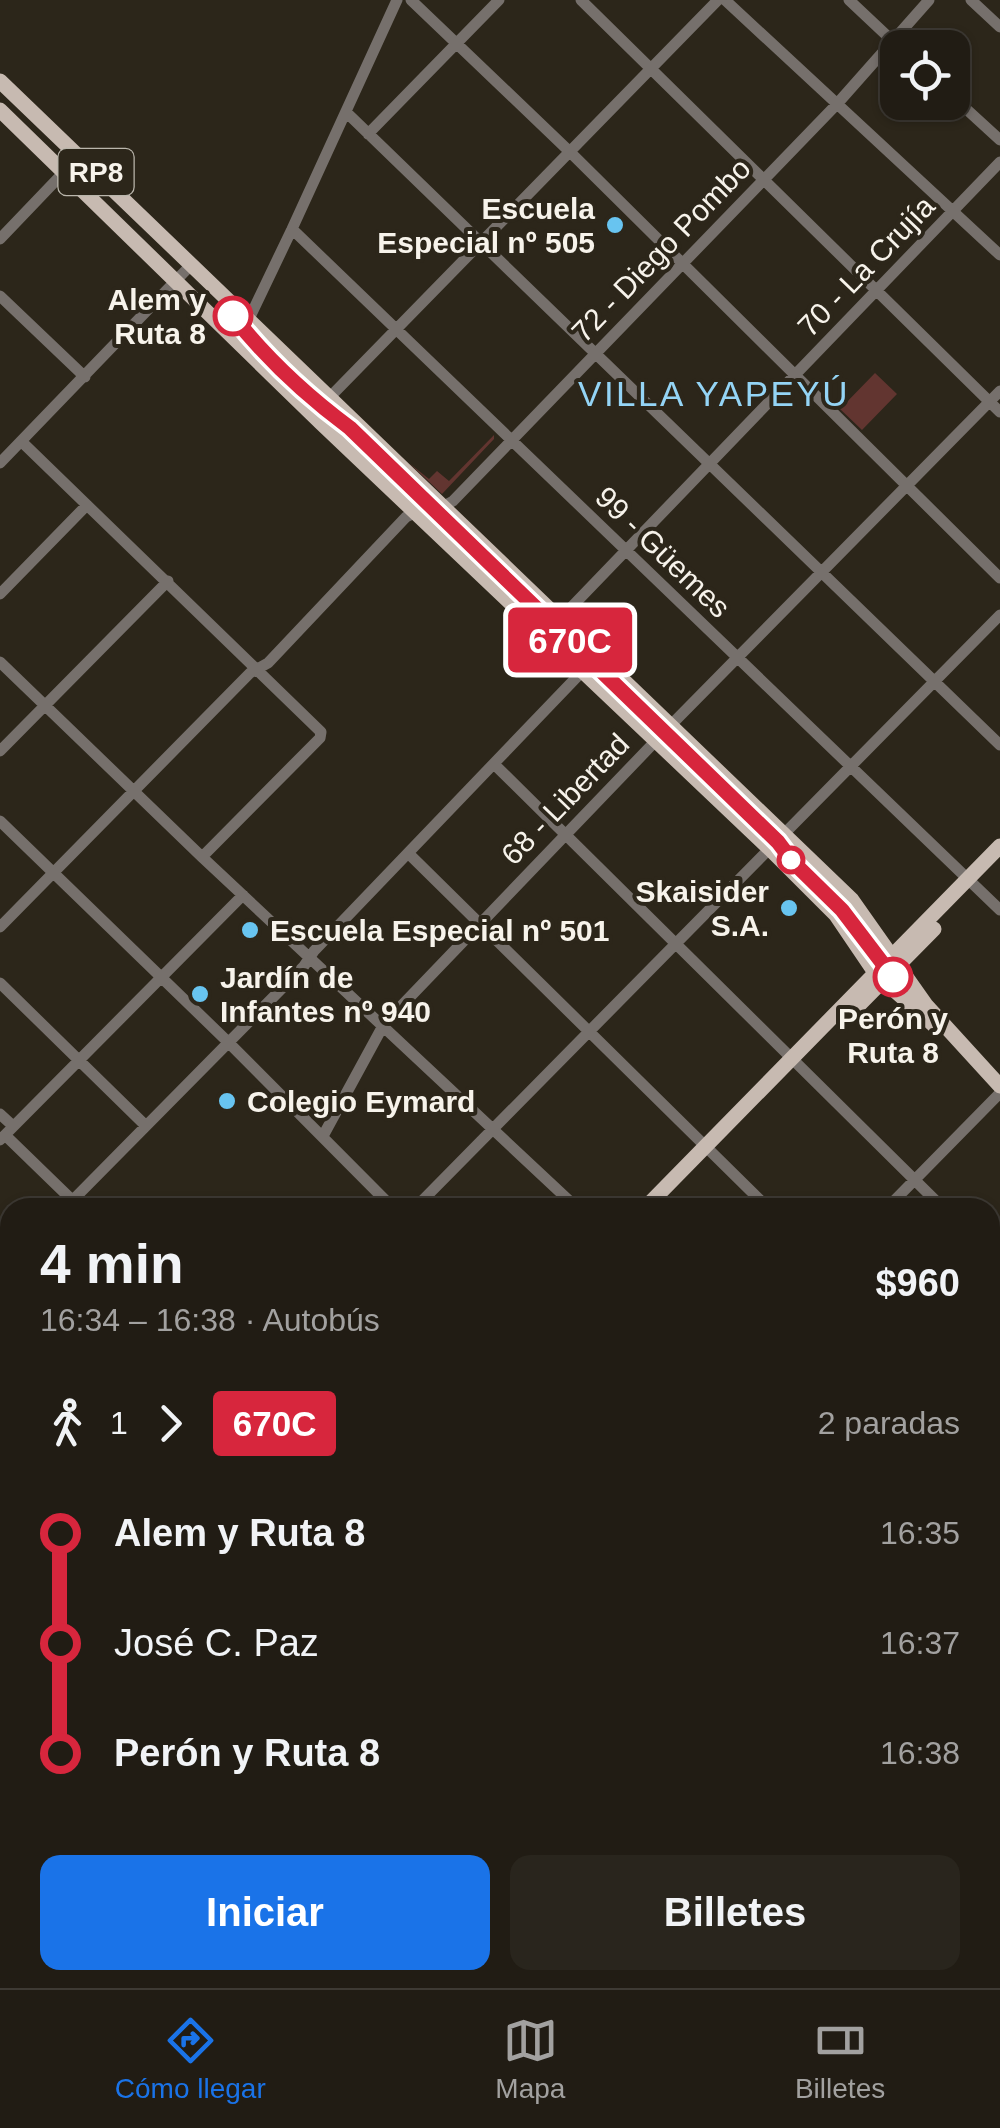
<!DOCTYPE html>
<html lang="es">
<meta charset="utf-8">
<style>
:root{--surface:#211c14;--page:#29251d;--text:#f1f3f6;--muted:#a2a1a0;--line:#3e3a34;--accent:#1a73e8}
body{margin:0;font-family:Arial,sans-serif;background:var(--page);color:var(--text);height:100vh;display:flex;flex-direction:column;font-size:38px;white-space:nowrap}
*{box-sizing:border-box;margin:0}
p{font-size:32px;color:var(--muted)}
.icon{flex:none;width:55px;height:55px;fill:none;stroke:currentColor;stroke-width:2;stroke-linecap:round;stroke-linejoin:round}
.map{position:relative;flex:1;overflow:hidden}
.panel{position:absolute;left:0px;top:1198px;width:1000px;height:792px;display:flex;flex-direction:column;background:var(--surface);border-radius:30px 30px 0 0;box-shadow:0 2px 8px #0004,0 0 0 2px var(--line)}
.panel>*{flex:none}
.badge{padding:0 20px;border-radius:8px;font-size:35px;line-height:65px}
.buttons{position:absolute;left:880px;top:30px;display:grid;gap:20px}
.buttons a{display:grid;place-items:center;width:90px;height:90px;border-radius:20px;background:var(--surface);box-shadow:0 2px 8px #0004,0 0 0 2px var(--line);font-size:50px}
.map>.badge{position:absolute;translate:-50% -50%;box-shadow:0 0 0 5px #fff}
.legs{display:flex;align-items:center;gap:15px;height:110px;padding:0 40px;font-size:32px}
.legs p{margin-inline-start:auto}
.overview{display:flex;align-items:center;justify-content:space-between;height:170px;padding:0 40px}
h1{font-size:55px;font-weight:700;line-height:75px}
.primary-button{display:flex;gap:20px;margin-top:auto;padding:20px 40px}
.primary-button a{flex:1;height:115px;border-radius:20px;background:var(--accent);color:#fff;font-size:40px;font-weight:700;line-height:115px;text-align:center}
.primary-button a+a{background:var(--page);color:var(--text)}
ul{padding:0 40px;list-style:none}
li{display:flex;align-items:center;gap:35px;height:110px;font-size:38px}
li i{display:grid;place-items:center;width:15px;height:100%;margin:0 12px;background:currentColor}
li i::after{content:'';width:25px;height:25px;margin:-12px;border:8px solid;border-radius:50%;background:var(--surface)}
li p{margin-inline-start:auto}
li:first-child i{background:linear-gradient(#0000 50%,currentColor 0)}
li:last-child i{background:linear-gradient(currentColor 50%,#0000 0)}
.tab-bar{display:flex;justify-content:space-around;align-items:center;height:140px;border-top:2px solid var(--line);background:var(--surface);font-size:28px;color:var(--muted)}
.tab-bar a{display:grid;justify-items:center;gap:5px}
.tab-bar .current{color:var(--accent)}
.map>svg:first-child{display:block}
.green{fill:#623530}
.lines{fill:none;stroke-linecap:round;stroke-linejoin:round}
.minor{stroke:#76706c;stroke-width:11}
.major{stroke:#c7bab1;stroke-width:15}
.line-1-casing{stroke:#fff;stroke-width:22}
.line-1{stroke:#d7263d;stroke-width:15}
.poi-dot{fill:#68c4f0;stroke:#2c261a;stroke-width:4}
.stop-1-dot{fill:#fff;stroke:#d7263d;stroke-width:5}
.labels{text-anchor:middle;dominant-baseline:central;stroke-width:8;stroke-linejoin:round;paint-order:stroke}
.shield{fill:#2c261a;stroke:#bab6ac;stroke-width:2.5}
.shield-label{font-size:28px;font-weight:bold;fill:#f7f3eb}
.poi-label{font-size:30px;font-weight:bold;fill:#f7f3eb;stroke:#2c261a;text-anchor:start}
.street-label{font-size:30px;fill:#f7f3eb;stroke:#2c261a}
.stop-label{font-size:30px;font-weight:bold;fill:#f7f3eb;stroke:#2c261a;text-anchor:end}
.quarter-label{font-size:35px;letter-spacing:2.5px;fill:#94d4f5;stroke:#2c261a}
</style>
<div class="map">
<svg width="1000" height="1988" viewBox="0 0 1000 1988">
<rect width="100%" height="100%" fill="#2c261a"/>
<path class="green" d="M 875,373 L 897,394 L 862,430 L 840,409 Z
M 494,435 L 494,439 L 442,494 L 409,463 L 429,479 L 437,471 L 449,481 Z
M 139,1980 L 498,1980 L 506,1988 L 131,1988 Z"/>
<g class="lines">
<path class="minor" d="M 411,0 L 570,152 L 1000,578
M 581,0 L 1000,412
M 725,0 L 1000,255
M 849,0 L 900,48
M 971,0 L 1000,27
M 952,96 L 1000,140
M 346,112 L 1000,745
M 368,134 L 499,0
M 292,229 L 1000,910
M 0,239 L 65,171
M 0,296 L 85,377
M 235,340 L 248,321 L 292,229 L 397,0
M 329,398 L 718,0
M 23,443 L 321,732 L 320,738 L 202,857
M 0,463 L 190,266
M 0,594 L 87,505
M 559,620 L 1000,162
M 0,662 L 202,857 L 577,1208
M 0,751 L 168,581
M 494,764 L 943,1208
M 0,821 L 228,1042 L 393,1208
M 408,853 L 768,1208
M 0,927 L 250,673 L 268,663 L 406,517 C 421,508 438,511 453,501 L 837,104 L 929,0
M 0,983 L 146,1126
M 0,1114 L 13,1126
M 5,1135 L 72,1200
M 323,1136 L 384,1024 L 670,726 L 1000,391
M 0,1140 L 243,895
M 65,1208 L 304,966 L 314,951 L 597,656
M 415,1208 L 1000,615
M 887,1208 L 1000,1093
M 990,1253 L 1000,1263
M 0,1273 L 10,1263
M 0,1303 L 10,1313
M 990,1334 L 1000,1324
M 990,1424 L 1000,1434
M 0,1460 L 10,1449
M 0,1487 L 10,1497
M 990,1563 L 1000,1553
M 0,1632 L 10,1622
M 0,1652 L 10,1662
M 990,1759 L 1000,1769
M 990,1793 L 1000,1782
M 0,1822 L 10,1832
M 990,1928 L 1000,1938
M 0,1977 L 12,1988
M 700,1980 L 708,1988
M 872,1980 L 880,1988
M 120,1988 L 128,1980
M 571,1988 L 579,1980
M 798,1988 L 806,1980"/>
<path class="major" d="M 0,81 L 852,900 L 926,1005 L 1000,1086
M 0,110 L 322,424 L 770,849 L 836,915 L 876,974 L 935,1026
M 852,1012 L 934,929
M 645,1208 L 1000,846
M 0,1876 L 10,1866
M 509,1980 L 518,1988
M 527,1980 L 535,1988"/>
</g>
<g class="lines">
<defs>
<path id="line-1" d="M 233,316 C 266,358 307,396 350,428 L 778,842 L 793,862 L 842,910 L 893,977"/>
</defs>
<use href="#line-1" class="line-1-casing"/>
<use href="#line-1" class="line-1"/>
</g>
<g class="poi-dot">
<circle cx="615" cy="225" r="10"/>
<circle cx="789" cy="908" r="10"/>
<circle cx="250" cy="930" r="10"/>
<circle cx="200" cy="994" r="10"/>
<circle cx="227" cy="1101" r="10"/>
</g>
<g class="stop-1-dot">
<circle cx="233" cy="316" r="18"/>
<circle cx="791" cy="860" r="12"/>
<circle cx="893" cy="977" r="18"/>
</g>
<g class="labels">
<rect class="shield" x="58.5" y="149" width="75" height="46" rx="8"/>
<g class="shield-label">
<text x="96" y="172">RP8</text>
</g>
<g class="poi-label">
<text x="595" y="208" text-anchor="end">Escuela<tspan x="595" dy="34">Especial nº 505</tspan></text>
<text x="769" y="891" text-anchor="end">Skaisider<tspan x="769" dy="34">S.A.</tspan></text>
<text x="270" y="930">Escuela Especial nº 501</text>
<text x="220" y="977">Jardín de<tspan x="220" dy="34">Infantes nº 940</tspan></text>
<text x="247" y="1101">Colegio Eymard</text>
</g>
<g class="street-label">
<text transform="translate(661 250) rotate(-46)">72 - Diego Pombo</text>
<text transform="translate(866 266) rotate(-46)">70 - La Crujía</text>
<text transform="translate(663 552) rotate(44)">99 - Güemes</text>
<text transform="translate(565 799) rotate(-46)">68 - Libertad</text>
</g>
<g class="stop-label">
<text x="206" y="299">Alem y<tspan x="206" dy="34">Ruta 8</tspan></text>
<text x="893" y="1018" text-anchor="middle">Perón y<tspan x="893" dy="34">Ruta 8</tspan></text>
</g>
<g class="quarter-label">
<text x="714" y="393">VILLA YAPEYÚ</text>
</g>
</g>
</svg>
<div class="buttons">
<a><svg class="icon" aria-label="locate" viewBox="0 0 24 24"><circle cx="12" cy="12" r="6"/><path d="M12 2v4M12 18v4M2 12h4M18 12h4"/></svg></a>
</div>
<b class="badge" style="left:570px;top:640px;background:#d7263d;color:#fff">670C</b>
<section class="panel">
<div class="overview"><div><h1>4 min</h1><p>16:34 – 16:38 · Autobús</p></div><b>$960</b></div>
<div class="legs"><svg class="icon" aria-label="walk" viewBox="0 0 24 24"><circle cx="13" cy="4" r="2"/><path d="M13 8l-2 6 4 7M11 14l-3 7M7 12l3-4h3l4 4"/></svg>1<svg class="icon" aria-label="forward" viewBox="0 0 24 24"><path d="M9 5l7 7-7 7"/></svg><b class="badge" style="background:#d7263d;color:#fff">670C</b><p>2 paradas</p></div>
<ul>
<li><i style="color:#d7263d"></i><b>Alem y Ruta 8</b><p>16:35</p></li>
<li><i style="color:#d7263d"></i><span>José C. Paz</span><p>16:37</p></li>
<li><i style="color:#d7263d"></i><b>Perón y Ruta 8</b><p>16:38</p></li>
</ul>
<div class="primary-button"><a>Iniciar</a><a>Billetes</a></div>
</section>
</div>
<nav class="tab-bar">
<a class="current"><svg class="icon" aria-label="directions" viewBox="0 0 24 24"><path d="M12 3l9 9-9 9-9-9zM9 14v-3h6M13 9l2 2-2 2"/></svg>Cómo llegar</a>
<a><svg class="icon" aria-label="map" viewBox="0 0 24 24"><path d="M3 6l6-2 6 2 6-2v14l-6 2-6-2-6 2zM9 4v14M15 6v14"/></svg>Mapa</a>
<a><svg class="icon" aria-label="tickets" viewBox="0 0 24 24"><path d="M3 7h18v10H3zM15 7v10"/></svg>Billetes</a>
</nav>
